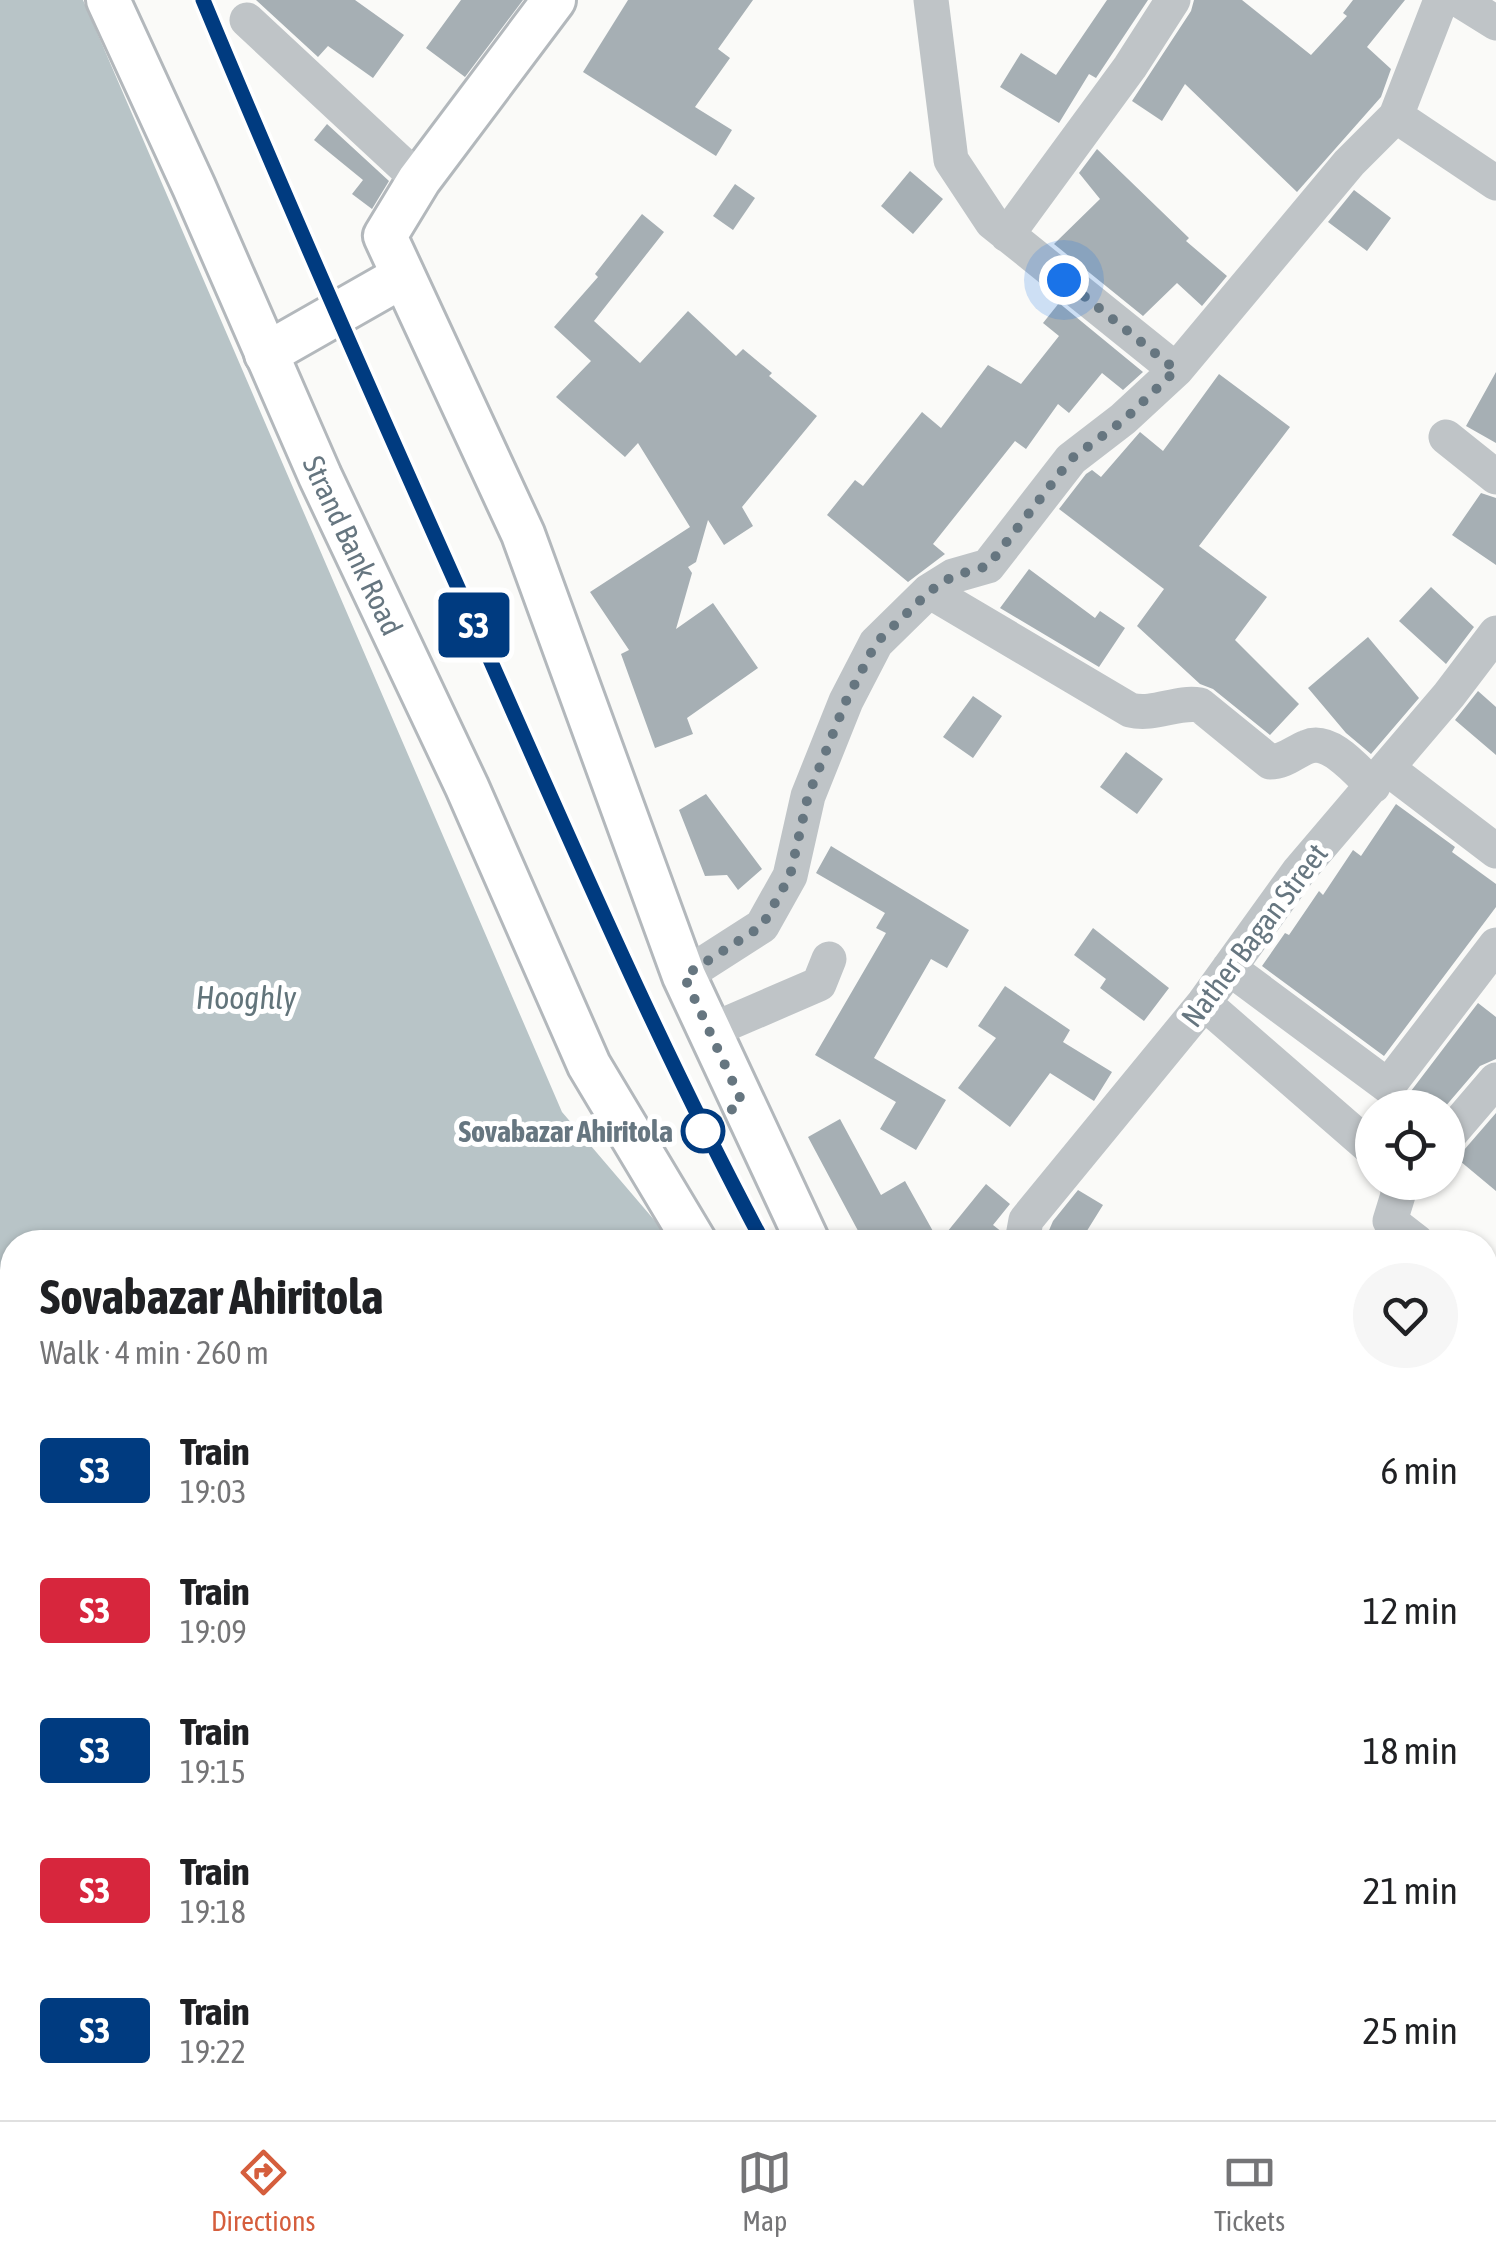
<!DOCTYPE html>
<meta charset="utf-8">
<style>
:root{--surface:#fff;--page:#f6f6f6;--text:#202124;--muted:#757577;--line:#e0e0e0;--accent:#d55e3d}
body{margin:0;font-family:"Asap Condensed",sans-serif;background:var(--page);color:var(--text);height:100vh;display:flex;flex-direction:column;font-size:38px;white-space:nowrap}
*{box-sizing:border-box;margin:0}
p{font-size:32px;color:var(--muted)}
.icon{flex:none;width:55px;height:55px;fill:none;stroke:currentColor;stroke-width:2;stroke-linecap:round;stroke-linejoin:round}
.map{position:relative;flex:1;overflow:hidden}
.sheet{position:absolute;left:0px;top:1230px;width:1498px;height:890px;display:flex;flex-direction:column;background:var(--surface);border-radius:40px 40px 0 0;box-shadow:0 2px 8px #0004}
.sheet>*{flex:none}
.badge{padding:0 20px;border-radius:8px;font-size:35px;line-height:65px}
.tools{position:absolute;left:1355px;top:1090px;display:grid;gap:20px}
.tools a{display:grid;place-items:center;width:110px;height:110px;border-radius:50%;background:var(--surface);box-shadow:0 2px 8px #0004;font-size:50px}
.you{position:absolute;width:50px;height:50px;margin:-25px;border:8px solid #fff;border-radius:50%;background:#1a73e8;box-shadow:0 0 0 15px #1a73e833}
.map>.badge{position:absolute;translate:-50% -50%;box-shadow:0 0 0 5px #fff}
.round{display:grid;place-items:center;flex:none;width:105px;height:105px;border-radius:52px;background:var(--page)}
.head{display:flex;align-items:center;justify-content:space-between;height:170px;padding:0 40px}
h1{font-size:48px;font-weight:700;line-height:75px}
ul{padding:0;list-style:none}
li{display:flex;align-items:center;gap:30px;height:140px;padding:0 40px}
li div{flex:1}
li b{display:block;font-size:38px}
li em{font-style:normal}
li .badge{min-width:110px;font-weight:700;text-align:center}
.tabs{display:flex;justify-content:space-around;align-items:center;height:140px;border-top:2px solid var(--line);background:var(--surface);font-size:28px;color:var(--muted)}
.tabs a{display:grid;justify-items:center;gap:5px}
.tabs .on{color:var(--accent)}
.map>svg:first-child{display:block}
.built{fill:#e8e9e8}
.water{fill:#b8c4c7}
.building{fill:#a6afb4}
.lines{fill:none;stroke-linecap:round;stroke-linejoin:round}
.major-casing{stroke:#b3b8bc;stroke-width:48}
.minor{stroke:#bfc4c7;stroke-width:35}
.major{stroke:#fff;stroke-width:42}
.rail-casing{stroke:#a1a8ad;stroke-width:11}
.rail{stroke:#fff;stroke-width:8;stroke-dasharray:22;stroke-linecap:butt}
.line-casing{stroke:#fff;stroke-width:22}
.line{stroke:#003b80;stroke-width:15}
.walk{stroke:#667680;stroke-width:10;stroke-dasharray:0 18}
.stop-dot{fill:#fff;stroke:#003b80;stroke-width:5}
.labels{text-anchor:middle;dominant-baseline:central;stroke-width:10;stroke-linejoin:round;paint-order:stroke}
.street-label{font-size:30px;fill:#667680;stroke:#fff}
.stop-label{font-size:30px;font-weight:bold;fill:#667680;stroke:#fff;text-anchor:end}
.water-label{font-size:32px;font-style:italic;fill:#62747a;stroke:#fff}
</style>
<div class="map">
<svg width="1496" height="2120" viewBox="0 0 1496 2120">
<rect width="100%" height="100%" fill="#fafaf8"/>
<path class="built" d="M 1485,2078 L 1496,2083 L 1496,2120 L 1423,2120 L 1411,2108 L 1485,2108 Z"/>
<path class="water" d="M 0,0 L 83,0 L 562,1112 L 673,1242 L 12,1242 L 12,2108 L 1190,2108 L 1203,2120 L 0,2120 Z"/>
<path class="building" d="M 256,0 L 355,0 L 404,35 L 373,78 L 328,46 L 318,57 Z
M 461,0 L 523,0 L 465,77 L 426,48 Z
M 628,0 L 753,0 L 718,49 L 730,58 L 695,107 L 732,130 L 716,156 L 583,72 Z
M 1107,0 L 1148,0 L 1096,78 L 1089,74 L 1059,123 L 1000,87 L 1021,53 L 1056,75 Z
M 1194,0 L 1242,0 L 1311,55 L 1347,16 L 1343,13 L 1353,0 L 1405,0 L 1367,47 L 1391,69 L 1381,97 L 1297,192 L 1185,84 L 1162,121 L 1132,101 L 1191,11 Z
M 327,124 L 389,181 L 372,209 L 352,194 L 363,180 L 314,140 Z
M 1097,149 L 1189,238 L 1186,241 L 1227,276 L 1202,306 L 1177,283 L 1143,316 L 1054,244 L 1100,199 L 1079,173 Z
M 910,171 L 943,199 L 913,234 L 881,206 Z
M 735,184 L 755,198 L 733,230 L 713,216 Z
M 1354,190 L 1391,218 L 1367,251 L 1328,222 Z
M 642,214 L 664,232 L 594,321 L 640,363 L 688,311 L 736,356 L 743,349 L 772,373 L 769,376 L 817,416 L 742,507 L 753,526 L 724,545 L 708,520 L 696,562 L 688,567 L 692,573 L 676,629 L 713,603 L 758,668 L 687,718 L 693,734 L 655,748 L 621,654 L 629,650 L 590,592 L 690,527 L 638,443 L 625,457 L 556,397 L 591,361 L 554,327 L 598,277 L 595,274 Z
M 1059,303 L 1143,372 L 1123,390 L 1102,373 L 1069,413 L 1058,404 L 1026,449 L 1015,441 L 933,544 L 945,554 L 908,582 L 827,515 L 855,480 L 863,486 L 922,412 L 941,428 L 988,365 L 1021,384 L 1059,336 L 1043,323 Z
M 1496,372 L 1496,443 L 1466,426 Z
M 1219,374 L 1290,427 L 1199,546 L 1267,597 L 1235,640 L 1299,704 L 1270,735 L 1213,689 L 1200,684 L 1137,626 L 1164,589 L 1059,509 L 1086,474 L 1092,470 L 1101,477 L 1140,432 L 1163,451 Z
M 1481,493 L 1496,498 L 1496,565 L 1452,535 Z
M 1029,569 L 1095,618 L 1100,611 L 1125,628 L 1099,667 L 1000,608 Z
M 1431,587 L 1474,627 L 1446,664 L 1399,621 Z
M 1368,637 L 1419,698 L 1371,754 L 1346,733 L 1308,688 Z
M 1478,691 L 1496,707 L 1496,755 L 1455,720 Z
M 973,696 L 1002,716 L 973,758 L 943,737 Z
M 1126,752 L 1163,779 L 1137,814 L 1100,787 Z
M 706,794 L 762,869 L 738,890 L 727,875 L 705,876 L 679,810 Z
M 1396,804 L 1455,847 L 1452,852 L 1496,884 L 1496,907 L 1384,1056 L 1262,966 L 1285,933 L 1289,935 L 1319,891 L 1323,895 L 1353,850 L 1361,856 Z
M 831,846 L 969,930 L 947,968 L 931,959 L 874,1058 L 946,1100 L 916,1150 L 880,1129 L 896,1102 L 815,1055 L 886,933 L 876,928 L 885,913 L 816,873 Z
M 1093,928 L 1169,988 L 1144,1021 L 1100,988 L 1106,979 L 1074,955 Z
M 1005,986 L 1070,1030 L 1063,1042 L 1112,1072 L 1094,1101 L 1050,1073 L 1010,1127 L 958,1088 L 996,1038 L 978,1026 Z
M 1478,1003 L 1496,1017 L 1496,1059 L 1480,1066 L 1444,1108 L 1425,1108 L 1408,1095 Z
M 1496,1113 L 1496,1191 L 1454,1156 L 1464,1150 Z
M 840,1119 L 881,1195 L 905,1181 L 939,1242 L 986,1184 L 1010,1204 L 993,1225 L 1002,1232 L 1001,1242 L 864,1242 L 808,1137 Z
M 1078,1190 L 1103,1205 L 1080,1242 L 1044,1242 L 1053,1221 Z"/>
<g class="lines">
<defs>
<g id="major">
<path id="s1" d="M 108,0 L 194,187 L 320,476 L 467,787 L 589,1065 L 695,1242"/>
<path d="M 554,0 L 419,180 L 385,236 L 523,534 L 684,976 L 808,1242"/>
<path d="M 266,354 L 403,276"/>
<path d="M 1485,2064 L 1496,2069"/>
<path d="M 1268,2108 L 1281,2120"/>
</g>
</defs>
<use href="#major" class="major-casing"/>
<path class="minor" d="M 931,0 L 951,160 L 992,222 L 1176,370
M 1459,0 L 1496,23
M 247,20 L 419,180
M 1396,116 L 1496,183
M 1007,235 L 1130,67 L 1173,0
M 1446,437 L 1496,477
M 929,591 L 1130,710 C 1155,716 1176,701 1200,705 L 1270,762 C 1285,762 1294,752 1307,747 C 1330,737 1357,771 1373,786
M 1387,768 L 1496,851
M 1229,968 L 1388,1086 L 1496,945
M 684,976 L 762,926 L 790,876 L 808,796 L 846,701 L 876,643 L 929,591 L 953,576 L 988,566 L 1071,459 L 1123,419 L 1176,370 L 1349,163 L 1396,116 L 1441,0
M 1204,1003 L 1372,1149
M 710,1031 L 819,984 L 829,959
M 1448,1136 L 1496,1080
M 1397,1182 L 1398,1195 L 1390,1221 L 1417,1242
M 1022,1242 L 1026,1220 L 1204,1003 L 1299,871 L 1449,695 L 1496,633
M 1485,1295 L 1496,1303
M 1485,1436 L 1496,1428
M 1485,1587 L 1496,1599
M 1485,1969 L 1496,1949"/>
<use href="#major" class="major"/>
<defs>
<path id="rail" d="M 203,0 C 298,228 399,454 499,681 C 583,870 665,1060 763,1242
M 1346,2108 L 1358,2120"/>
</defs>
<use href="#rail" class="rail-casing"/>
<use href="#rail" class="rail"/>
</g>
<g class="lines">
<defs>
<path id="line" d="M 203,0 C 293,217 388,431 484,646 C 573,847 660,1049 763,1242"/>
</defs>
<use href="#line" class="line-casing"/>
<use href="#line" class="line"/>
<path class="walk" d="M 703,1131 L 742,1102 L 684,976 L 762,926 L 790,876 L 808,796 L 846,701 L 876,643 L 930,591 L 953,576 L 988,566 L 1071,459 L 1124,420 L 1176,370 L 1064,280"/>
</g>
<circle class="stop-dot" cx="703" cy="1131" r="20"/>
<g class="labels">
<g class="street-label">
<text stroke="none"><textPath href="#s1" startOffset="598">Strand Bank Road</textPath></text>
<text transform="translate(1254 935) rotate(-53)">Nather Bagan Street</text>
</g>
<g class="stop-label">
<text x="673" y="1131">Sovabazar Ahiritola</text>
</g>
<g class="water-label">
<text x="246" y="997">Hooghly</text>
</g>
</g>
</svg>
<div class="tools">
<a><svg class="icon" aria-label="locate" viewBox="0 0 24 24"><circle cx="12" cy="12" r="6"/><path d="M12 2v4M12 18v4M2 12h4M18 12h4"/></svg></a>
</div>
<div class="you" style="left:1064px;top:280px"></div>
<b class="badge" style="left:474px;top:625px;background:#003b80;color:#fff">S3</b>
<section class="sheet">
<div class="head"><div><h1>Sovabazar Ahiritola</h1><p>Walk · 4 min · 260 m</p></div><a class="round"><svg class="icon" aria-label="heart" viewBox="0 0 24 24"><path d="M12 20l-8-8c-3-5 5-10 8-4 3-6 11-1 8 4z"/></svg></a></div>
<ul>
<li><span class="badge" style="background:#003b80;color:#fff">S3</span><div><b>Train</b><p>19:03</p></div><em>6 min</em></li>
<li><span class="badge" style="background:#d7263d;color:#fff">S3</span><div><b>Train</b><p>19:09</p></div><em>12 min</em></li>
<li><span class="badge" style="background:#003b80;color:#fff">S3</span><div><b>Train</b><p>19:15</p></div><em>18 min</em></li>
<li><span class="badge" style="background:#d7263d;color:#fff">S3</span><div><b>Train</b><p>19:18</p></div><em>21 min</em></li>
<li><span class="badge" style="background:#003b80;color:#fff">S3</span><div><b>Train</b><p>19:22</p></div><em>25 min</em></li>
</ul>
</section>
</div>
<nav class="tabs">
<a class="on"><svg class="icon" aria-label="directions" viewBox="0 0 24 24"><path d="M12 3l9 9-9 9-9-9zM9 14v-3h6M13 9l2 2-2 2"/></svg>Directions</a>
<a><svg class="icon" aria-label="map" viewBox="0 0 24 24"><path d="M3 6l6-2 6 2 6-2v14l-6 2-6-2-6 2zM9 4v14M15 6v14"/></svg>Map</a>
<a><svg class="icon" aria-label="tickets" viewBox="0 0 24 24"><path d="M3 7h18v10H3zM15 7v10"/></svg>Tickets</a>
</nav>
